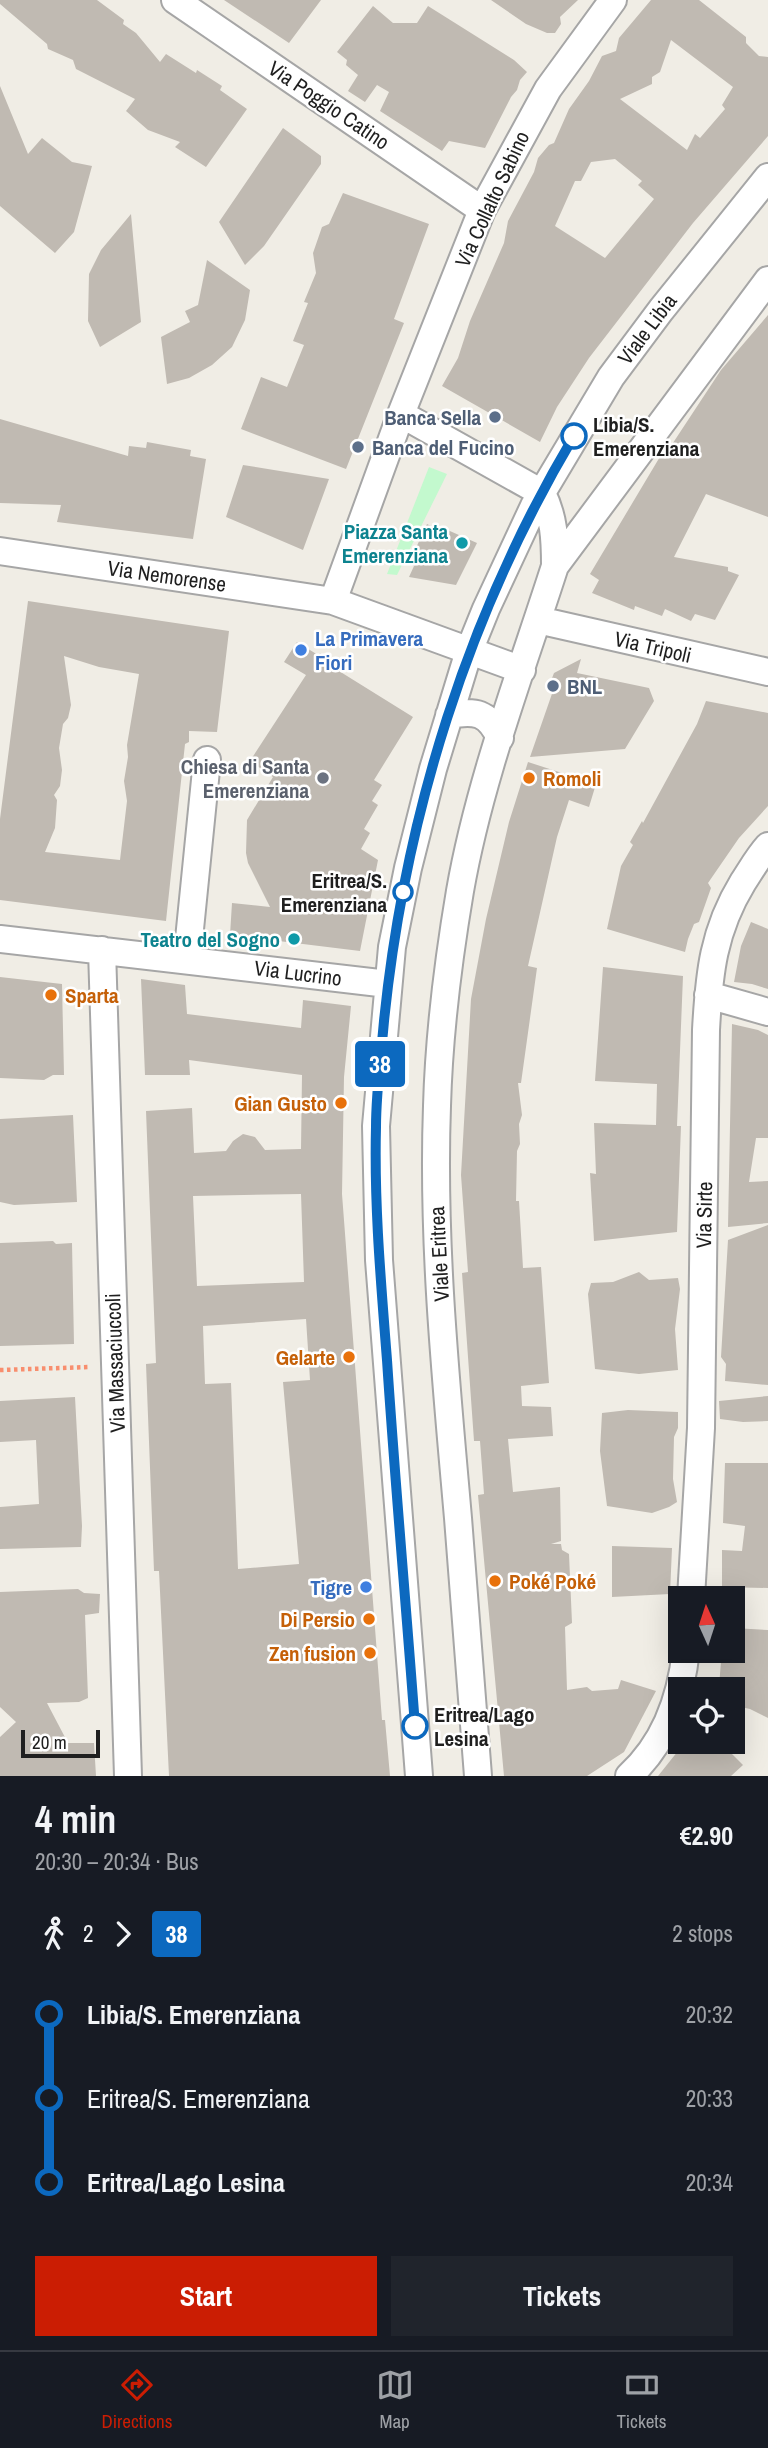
<!DOCTYPE html>
<meta charset="utf-8">
<style>
:root{--surface:#171b24;--page:#20242c;--text:#f1f3f6;--muted:#9ea1a6;--line:#363941;--accent:#cb1d03}
body{margin:0;font-family:"Archivo Narrow",sans-serif;background:var(--page);color:var(--text);height:100vh;display:flex;flex-direction:column;font-size:26px;white-space:nowrap}
*{box-sizing:border-box;margin:0}
p{font-size:23px;color:var(--muted)}
.icon{flex:none;width:38px;height:38px;fill:none;stroke:currentColor;stroke-width:2;stroke-linecap:round;stroke-linejoin:round}
.map{position:relative;height:1776px;overflow:hidden}
.drawer{display:flex;flex-direction:column;background:var(--surface);flex:1}
.drawer>*{flex:none}
.badge{padding:0 14px;border-radius:5px;font-size:24px;line-height:46px}
.needle{width:46px;rotate:357deg}
.fabs{position:absolute;left:668px;top:1586px;display:grid;gap:14px}
.fabs a{display:grid;place-items:center;width:77px;height:77px;border-radius:0px;background:var(--surface);box-shadow:0 7px 28px #0002;font-size:35px}
.scale{position:absolute;left:21px;bottom:18px;width:79px;box-sizing:border-box;padding-left:7px;border:4px solid #1f1f1f;border-top:0;font-size:19px;line-height:24px;white-space:nowrap;color:#1f1f1f;-webkit-text-stroke:5px #fff;paint-order:stroke}
.map>.badge{position:absolute;translate:-50% -50%;box-shadow:0 0 0 4px #fff}
.legs{display:flex;align-items:center;gap:10px;height:77px;padding:0 35px;font-size:23px}
.legs p{margin-inline-start:auto}
.head{display:flex;align-items:center;justify-content:space-between;height:119px;padding:0 35px}
h1{font-size:38px;font-weight:700;line-height:52px}
.primary-button{display:flex;gap:14px;margin-top:auto;padding:14px 35px}
.primary-button a{flex:1;height:80px;border-radius:0px;background:var(--accent);color:#fff;font-size:28px;font-weight:700;line-height:80px;text-align:center}
.primary-button a+a{background:var(--page);color:var(--text)}
ul{padding:0 35px;list-style:none}
li{display:flex;align-items:center;gap:24px;height:84px;font-size:26px}
li i{display:grid;place-items:center;width:10px;height:100%;margin:0 9px;background:currentColor}
li i::after{content:'';width:18px;height:18px;margin:-9px;border:5px solid;border-radius:50%;background:var(--surface)}
li p{margin-inline-start:auto}
li:first-child i{background:linear-gradient(#0000 50%,currentColor 0)}
li:last-child i{background:linear-gradient(currentColor 50%,#0000 0)}
.menu{display:flex;justify-content:space-around;align-items:center;height:98px;border-top:2px solid var(--line);background:var(--surface);font-size:19px;color:var(--muted)}
.menu a{display:grid;justify-items:center;gap:4px}
.menu .selected{color:var(--accent)}
.map>svg:first-child{display:block}
.park{fill:#c3f9ce}
.building{fill:#c0bab2;fill-rule:evenodd}
.lines{fill:none;stroke-linecap:round;stroke-linejoin:round}
.minor-casing{stroke:#a6a6a6;stroke-width:30}
.path{stroke:#f88e6e;stroke-width:4.5;stroke-dasharray:3.5 3.5;stroke-linecap:butt}
.minor{stroke:#fff;stroke-width:26}
.line-1-casing{stroke:#fff;stroke-width:16}
.line-1{stroke:#0c69bf;stroke-width:10}
.service-dot{fill:#5c6f8a;stroke:#fff;stroke-width:2.5}
.stop-1-dot{fill:#fff;stroke:#0c69bf;stroke-width:3.5}
.culture-dot{fill:#0f9aa8;stroke:#fff;stroke-width:2.5}
.shop-dot{fill:#3f7fe0;stroke:#fff;stroke-width:2.5}
.worship-dot{fill:#6b7280;stroke:#fff;stroke-width:2.5}
.food-dot{fill:#e8710a;stroke:#fff;stroke-width:2.5}
.labels{text-anchor:middle;dominant-baseline:central;stroke-width:5;stroke-linejoin:round;paint-order:stroke}
.street-label{font-size:21px;fill:#1f1f1f;stroke:#fff}
.service-label{font-size:21px;font-weight:bold;fill:#4e5e75;stroke:#fff;text-anchor:start}
.stop-label{font-size:21px;font-weight:bold;fill:#1f1f1f;stroke:#fff;text-anchor:start}
.culture-label{font-size:21px;font-weight:bold;fill:#0d838f;stroke:#fff;text-anchor:end}
.shop-label{font-size:21px;font-weight:bold;fill:#366cbe;stroke:#fff;text-anchor:start}
.worship-label{font-size:21px;font-weight:bold;fill:#5b616d;stroke:#fff;text-anchor:end}
.food-label{font-size:21px;font-weight:bold;fill:#c56008;stroke:#fff;text-anchor:end}
</style>
<div class="map">
<svg width="768" height="1776" viewBox="0 0 768 1776">
<rect width="100%" height="100%" fill="#f0ede5"/>
<path class="park" d="M 429,467 L 447,474 L 397,575 L 387,574 Z"/>
<path class="building" d="M 0,0 L 97,0 L 124,20 L 123,24 L 136,33 L 160,62 L 166,54 L 196,73 L 197,70 L 222,86 L 220,90 L 247,109 L 206,167 L 175,147 L 180,142 L 148,130 L 126,111 L 135,99 L 76,69 L 73,60 L 48,49 L 47,44 L 0,4 Z
M 224,0 L 321,0 L 289,43 Z
M 491,0 L 578,0 L 560,17 L 561,24 L 555,33 L 547,33 L 526,24 Z
M 651,0 L 699,0 L 746,37 L 746,43 L 759,56 L 768,57 L 768,136 L 693,223 L 589,358 L 557,407 L 540,442 L 442,386 L 458,358 L 470,321 L 504,243 L 508,221 L 534,172 L 538,158 L 549,145 L 554,143 L 569,109 L 589,81 L 602,56 L 616,51 L 619,38 ZM 671,40 L 733,87 L 722,105 L 725,109 L 700,138 L 695,134 L 687,150 L 620,99 L 652,84 L 652,77 L 660,72 ZM 615,159 L 642,181 L 638,185 L 654,199 L 605,258 L 555,226 L 575,181 L 581,181 L 591,162 Z
M 373,6 L 393,23 L 417,23 L 428,6 L 514,60 L 527,72 L 520,80 L 517,90 L 511,97 L 485,148 L 449,141 L 442,151 L 380,111 L 389,92 L 377,85 L 365,102 L 348,91 L 358,75 L 346,65 L 347,60 L 337,52 Z
M 0,86 L 28,154 L 42,138 L 72,162 L 92,166 L 74,232 L 55,253 L 0,206 Z
M 283,128 L 321,156 L 321,164 L 264,246 L 245,265 L 219,222 Z
M 343,193 L 429,224 L 394,319 L 404,323 L 346,469 L 241,429 L 261,377 L 287,387 L 304,345 L 293,341 L 308,303 L 304,302 L 316,273 L 313,253 L 322,227 L 329,224 Z
M 131,214 L 141,322 L 100,347 L 88,321 L 89,274 L 101,250 Z
M 207,260 L 250,290 L 245,320 L 232,347 L 212,365 L 189,378 L 167,384 L 161,337 L 190,322 L 185,311 L 198,305 Z
M 768,315 L 768,517 L 706,494 L 674,557 L 728,567 L 728,571 L 739,575 L 715,620 L 695,614 L 691,621 L 665,609 L 662,616 L 635,606 L 634,610 L 592,593 L 599,580 L 590,574 L 664,450 L 667,452 L 721,370 Z
M 0,419 L 128,456 L 129,446 L 146,448 L 147,442 L 191,450 L 190,456 L 206,459 L 193,539 L 57,522 L 61,505 L 0,503 Z
M 243,465 L 329,479 L 303,550 L 226,517 Z
M 427,524 L 433,527 L 434,524 L 477,543 L 456,585 L 409,577 L 414,566 L 409,563 Z
M 28,601 L 229,631 L 217,732 L 189,731 L 189,742 L 185,744 L 166,921 L 0,900 L 0,819 ZM 64,656 L 99,667 L 139,674 L 127,745 L 128,757 L 124,781 L 127,801 L 120,860 L 45,852 L 55,828 L 57,800 L 54,795 L 60,786 L 62,770 L 59,748 L 63,724 L 68,718 L 71,705 Z
M 297,642 L 318,655 L 320,653 L 341,667 L 339,671 L 413,717 L 374,780 L 382,785 L 372,801 L 378,805 L 364,829 L 370,833 L 361,849 L 378,860 L 360,951 L 230,935 L 232,903 L 270,907 L 248,863 L 246,853 L 247,820 L 273,777 L 250,761 L 306,675 L 284,662 Z
M 581,659 L 577,673 L 649,688 L 654,701 L 625,749 L 530,757 L 554,688 L 549,686 L 554,673 Z
M 706,701 L 768,713 L 768,806 L 739,838 L 708,883 L 711,888 L 699,922 L 694,924 L 688,939 L 685,952 L 607,929 L 621,866 L 633,845 L 630,842 L 642,821 L 643,823 L 697,724 Z
M 528,762 L 596,784 L 589,807 L 569,800 L 557,837 L 528,966 L 537,968 L 521,1083 L 518,1083 L 522,1115 L 519,1124 L 520,1144 L 517,1151 L 516,1201 L 519,1201 L 523,1268 L 541,1267 L 549,1383 L 521,1386 L 522,1406 L 551,1407 L 553,1436 L 508,1439 L 513,1492 L 560,1487 L 561,1541 L 551,1544 L 561,1544 L 562,1550 L 569,1554 L 572,1623 L 565,1627 L 567,1690 L 587,1687 L 592,1691 L 618,1689 L 621,1680 L 656,1691 L 624,1752 L 587,1776 L 504,1776 L 478,1495 L 484,1494 L 480,1441 L 474,1441 L 462,1273 L 468,1272 L 461,1175 L 471,999 L 486,919 L 509,822 Z
M 751,922 L 768,929 L 768,989 L 752,984 L 734,982 L 741,946 Z
M 603,967 L 683,976 L 677,1126 L 681,1126 L 677,1232 L 594,1241 L 590,1173 L 596,1174 L 594,1123 L 656,1125 L 657,1084 L 595,1081 Z
M 0,977 L 62,984 L 64,1075 L 53,1075 L 44,1080 L 0,1078 Z
M 141,979 L 185,985 L 187,1014 L 301,1028 L 303,1000 L 351,1006 L 344,1077 L 342,1194 L 382,1720 L 385,1720 L 390,1776 L 169,1776 L 159,1571 L 154,1571 L 146,1364 L 156,1363 L 146,1111 L 192,1108 L 194,1153 L 226,1151 L 233,1141 L 243,1134 L 255,1137 L 265,1150 L 301,1149 L 302,1075 L 189,1060 L 190,1075 L 145,1075 ZM 301,1194 L 304,1282 L 197,1286 L 193,1196 ZM 306,1319 L 310,1380 L 283,1382 L 299,1564 L 238,1569 L 231,1383 L 205,1384 L 203,1326 Z
M 732,1024 L 758,1030 L 768,1035 L 768,1138 L 756,1138 L 749,1182 L 768,1181 L 768,1223 L 728,1227 Z
M 73,1115 L 77,1202 L 14,1205 L 0,1202 L 0,1119 Z
M 768,1225 L 768,1385 L 725,1381 L 726,1364 L 721,1357 L 728,1240 Z
M 53,1241 L 56,1244 L 72,1243 L 74,1344 L 0,1346 L 0,1243 Z
M 639,1272 L 649,1280 L 678,1278 L 680,1289 L 675,1329 L 678,1370 L 639,1374 L 595,1369 L 588,1294 L 591,1283 L 613,1282 Z
M 768,1396 L 768,1421 L 743,1422 L 720,1419 L 719,1401 Z
M 75,1397 L 82,1526 L 81,1547 L 0,1549 L 0,1507 L 39,1504 L 36,1440 L 0,1442 L 0,1401 Z
M 628,1410 L 678,1412 L 678,1428 L 674,1437 L 673,1479 L 677,1502 L 669,1507 L 652,1513 L 607,1506 L 600,1451 L 602,1413 Z
M 725,1463 L 768,1463 L 768,1588 L 722,1587 L 722,1550 L 742,1551 L 745,1526 L 723,1523 Z
M 612,1546 L 672,1548 L 670,1594 L 612,1597 Z
M 78,1589 L 84,1593 L 100,1594 L 99,1613 L 85,1615 L 88,1698 L 79,1702 L 47,1703 L 68,1743 L 94,1743 L 96,1776 L 0,1776 L 0,1737 L 16,1722 L 0,1707 L 0,1592 Z
M 733,1628 L 768,1630 L 768,1718 L 750,1709 L 741,1707 L 733,1700 L 733,1689 L 721,1689 L 719,1686 L 722,1650 L 733,1650 Z
M 686,1741 L 719,1741 L 743,1765 L 731,1776 L 658,1776 Z"/>
<g class="lines">
<defs>
<path id="minor" d="M 175,0 L 482,210
M 401,414 L 482,210 L 548,89 L 613,0
M 0,551 L 333,601 L 522,670
M 555,566 L 768,280
M 333,601 L 401,414 L 542,493 C 554,517 555,539 555,566 C 521,672 479,782 460,891 C 448,962 439,1034 437,1106 C 432,1243 446,1381 458,1518 C 465,1604 471,1690 478,1776
M 538,620 L 768,672
M 449,715 C 475,710 488,712 500,738
M 0,939 L 388,984
M 102,950 L 128,1776
M 187,959 L 207,760
M 708,995 L 768,1012
M 691,1598 L 701,1428 L 706,1030 C 709,974 713,931 743,882 C 751,870 758,857 768,846
M 419,1776 L 379,1260 L 376,1126 L 392,947 L 408,868 L 433,769 L 469,651 L 486,609 L 534,506 L 611,377 L 661,310 L 768,177
M 629,1776 C 665,1743 681,1698 686,1650"/>
</defs>
<use href="#minor" class="minor-casing"/>
<path class="path" d="M 0,1370 L 90,1367"/>
<use href="#minor" class="minor"/>
</g>
<g class="lines">
<defs>
<path id="line-1" d="M 415,1726 C 406,1604 395,1482 387,1360 C 381,1283 374,1205 376,1127 C 376,1092 381,1056 384,1021 C 405,815 468,614 574,436"/>
</defs>
<use href="#line-1" class="line-1-casing"/>
<use href="#line-1" class="line-1"/>
</g>
<g class="service-dot">
<circle cx="495" cy="417" r="7"/>
<circle cx="358" cy="447" r="7"/>
<circle cx="553" cy="686" r="7"/>
</g>
<g class="stop-1-dot">
<circle cx="574" cy="436" r="12"/>
<circle cx="403" cy="892" r="9"/>
<circle cx="415" cy="1726" r="12"/>
</g>
<g class="culture-dot">
<circle cx="462" cy="543" r="7"/>
<circle cx="294" cy="939" r="7"/>
</g>
<g class="shop-dot">
<circle cx="301" cy="650" r="7"/>
<circle cx="366" cy="1587" r="7"/>
</g>
<circle class="worship-dot" cx="323" cy="778" r="7"/>
<g class="food-dot">
<circle cx="529" cy="778" r="7"/>
<circle cx="51" cy="995" r="7"/>
<circle cx="341" cy="1103" r="7"/>
<circle cx="349" cy="1357" r="7"/>
<circle cx="495" cy="1581" r="7"/>
<circle cx="369" cy="1619" r="7"/>
<circle cx="370" cy="1653" r="7"/>
</g>
<g class="labels">
<g class="street-label">
<text transform="translate(329 105) rotate(34)">Via Poggio Catino</text>
<text transform="translate(492 199) rotate(-65)">Via Collalto Sabino</text>
<text transform="translate(647 329) rotate(-53)">Viale Libia</text>
<text transform="translate(167 576) rotate(8)">Via Nemorense</text>
<text transform="translate(653 647) rotate(13)">Via Tripoli</text>
<text transform="translate(298 973) rotate(7)">Via Lucrino</text>
<text transform="translate(704 1215) rotate(-89)">Via Sirte</text>
<text transform="translate(439 1254) rotate(-93)">Viale Eritrea</text>
<text transform="translate(115 1363) rotate(-92)">Via Massaciuccoli</text>
</g>
<g class="service-label">
<text x="481" y="417" text-anchor="end">Banca Sella</text>
<text x="372" y="447">Banca del Fucino</text>
<text x="567" y="686">BNL</text>
</g>
<g class="stop-label">
<text x="593" y="424">Libia/S.<tspan x="593" dy="24">Emerenziana</tspan></text>
<text x="387" y="880" text-anchor="end">Eritrea/S.<tspan x="387" dy="24">Emerenziana</tspan></text>
<text x="434" y="1714">Eritrea/Lago<tspan x="434" dy="24">Lesina</tspan></text>
</g>
<g class="culture-label">
<text x="448" y="531">Piazza Santa<tspan x="448" dy="24">Emerenziana</tspan></text>
<text x="280" y="939">Teatro del Sogno</text>
</g>
<g class="shop-label">
<text x="315" y="638">La Primavera<tspan x="315" dy="24">Fiori</tspan></text>
<text x="352" y="1587" text-anchor="end">Tigre</text>
</g>
<g class="worship-label">
<text x="309" y="766">Chiesa di Santa<tspan x="309" dy="24">Emerenziana</tspan></text>
</g>
<g class="food-label">
<text x="543" y="778" text-anchor="start">Romoli</text>
<text x="65" y="995" text-anchor="start">Sparta</text>
<text x="327" y="1103">Gian Gusto</text>
<text x="335" y="1357">Gelarte</text>
<text x="509" y="1581" text-anchor="start">Poké Poké</text>
<text x="355" y="1619">Di Persio</text>
<text x="356" y="1653">Zen fusion</text>
</g>
</g>
</svg>
<div class="fabs">
<a><svg class="needle" viewBox="-14 -14 28 28"><path d="M0-13l5 13h-10z" fill="#e53935"/><path d="M0 13l5-13h-10z" fill="#9ea1a6"/></svg></a>
<a><svg class="icon" aria-label="locate" viewBox="0 0 24 24"><circle cx="12" cy="12" r="6"/><path d="M12 2v4M12 18v4M2 12h4M18 12h4"/></svg></a>
</div>
<div class="scale">20 m</div>
<b class="badge" style="left:380px;top:1064px;background:#0c69bf;color:#fff">38</b>
</div>
<section class="drawer">
<div class="head"><div><h1>4 min</h1><p>20:30 – 20:34 · Bus</p></div><b>€2.90</b></div>
<div class="legs"><svg class="icon" aria-label="walk" viewBox="0 0 24 24"><circle cx="13" cy="4" r="2"/><path d="M13 8l-2 6 4 7M11 14l-3 7M7 12l3-4h3l4 4"/></svg>2<svg class="icon" aria-label="forward" viewBox="0 0 24 24"><path d="M9 5l7 7-7 7"/></svg><b class="badge" style="background:#0c69bf;color:#fff">38</b><p>2 stops</p></div>
<ul>
<li><i style="color:#0c69bf"></i><b>Libia/S. Emerenziana</b><p>20:32</p></li>
<li><i style="color:#0c69bf"></i><span>Eritrea/S. Emerenziana</span><p>20:33</p></li>
<li><i style="color:#0c69bf"></i><b>Eritrea/Lago Lesina</b><p>20:34</p></li>
</ul>
<div class="primary-button"><a>Start</a><a>Tickets</a></div>
</section>
<nav class="menu">
<a class="selected"><svg class="icon" aria-label="directions" viewBox="0 0 24 24"><path d="M12 3l9 9-9 9-9-9zM9 14v-3h6M13 9l2 2-2 2"/></svg>Directions</a>
<a><svg class="icon" aria-label="map" viewBox="0 0 24 24"><path d="M3 6l6-2 6 2 6-2v14l-6 2-6-2-6 2zM9 4v14M15 6v14"/></svg>Map</a>
<a><svg class="icon" aria-label="tickets" viewBox="0 0 24 24"><path d="M3 7h18v10H3zM15 7v10"/></svg>Tickets</a>
</nav>
